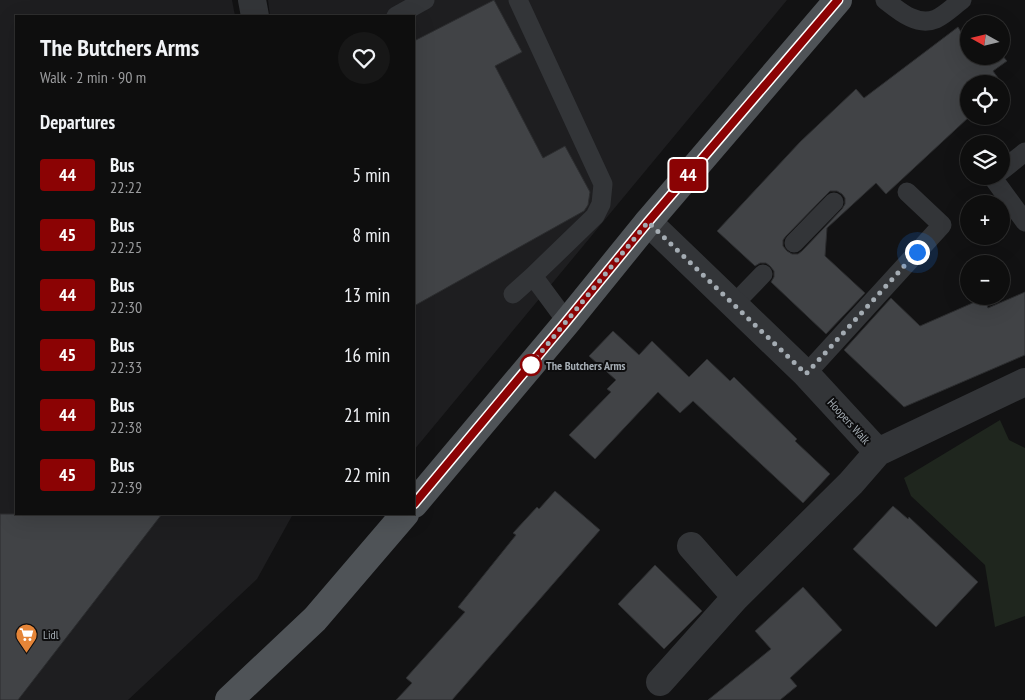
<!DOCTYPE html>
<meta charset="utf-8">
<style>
:root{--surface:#0e0e0e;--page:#171717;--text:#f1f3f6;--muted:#9b9c9e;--line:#2e2e2e}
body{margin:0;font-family:"PT Sans Narrow",sans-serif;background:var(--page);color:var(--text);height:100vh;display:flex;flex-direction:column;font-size:19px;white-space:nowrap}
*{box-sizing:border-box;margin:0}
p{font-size:16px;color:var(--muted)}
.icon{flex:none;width:28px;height:28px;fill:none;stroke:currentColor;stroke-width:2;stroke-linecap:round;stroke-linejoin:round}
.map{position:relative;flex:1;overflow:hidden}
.side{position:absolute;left:15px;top:15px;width:400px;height:500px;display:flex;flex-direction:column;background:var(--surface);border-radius:0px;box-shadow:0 5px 20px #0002,0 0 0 1px var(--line)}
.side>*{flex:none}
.badge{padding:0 10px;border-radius:4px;font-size:18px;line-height:32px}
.needle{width:32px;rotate:278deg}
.fabs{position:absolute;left:960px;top:15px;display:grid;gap:10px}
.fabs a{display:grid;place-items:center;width:50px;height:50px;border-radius:50%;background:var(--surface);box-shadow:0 5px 20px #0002,0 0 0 1px var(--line);font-size:25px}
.you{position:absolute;width:25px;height:25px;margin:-12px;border:4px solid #fff;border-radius:50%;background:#1a73e8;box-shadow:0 0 0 8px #1a73e833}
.map>.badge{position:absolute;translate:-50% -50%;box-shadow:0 0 0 2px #fff}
h2{padding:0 25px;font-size:19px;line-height:45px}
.round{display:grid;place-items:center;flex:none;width:52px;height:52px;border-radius:26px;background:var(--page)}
.overview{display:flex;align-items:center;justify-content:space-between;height:85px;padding:0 25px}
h1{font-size:24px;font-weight:600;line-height:38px}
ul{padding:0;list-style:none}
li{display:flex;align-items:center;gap:15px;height:60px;padding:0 25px}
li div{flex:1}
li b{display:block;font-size:19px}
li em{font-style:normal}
li .badge{min-width:55px;font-weight:700;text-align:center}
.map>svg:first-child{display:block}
.built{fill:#1e1e20}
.green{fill:#1f261e}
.building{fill:#414346;stroke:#2c2d2f;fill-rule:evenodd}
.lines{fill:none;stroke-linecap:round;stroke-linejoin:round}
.service{stroke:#333538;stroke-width:19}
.minor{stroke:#333538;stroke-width:28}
.primary{stroke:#4f5357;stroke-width:28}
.line-casing{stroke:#fff;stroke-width:11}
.line{stroke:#8b0304;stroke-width:8}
.walk{stroke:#a4acb3;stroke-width:5;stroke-dasharray:0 9}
.stop-dot{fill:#fff;stroke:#8b0304;stroke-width:2.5}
.labels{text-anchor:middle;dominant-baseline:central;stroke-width:4;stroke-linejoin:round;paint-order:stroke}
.stop-label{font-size:12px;font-weight:bold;fill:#a4acb3;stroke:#0d0d0e;text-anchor:start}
.street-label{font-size:12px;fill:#a4acb3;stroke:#0d0d0e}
.poi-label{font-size:12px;fill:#a4acb3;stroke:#0d0d0e;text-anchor:start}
</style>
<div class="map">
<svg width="1025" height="700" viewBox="0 0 1025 700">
<rect width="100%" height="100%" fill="#121213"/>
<path class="built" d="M 0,0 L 232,0 L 235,16 L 16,16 L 16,514 L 293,514 L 257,579 L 128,700 L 0,700 Z
M 268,0 L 787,0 L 414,450 L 414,16 L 270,16 Z"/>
<path class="green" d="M 1000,420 L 1009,440 L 1025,448 L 1025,616 L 995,627 L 985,565 L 911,496 L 904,478 Z"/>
<path class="building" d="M 494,0 L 522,52 L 495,66 L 543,158 L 565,146 L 590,192 L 588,205 L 584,211 L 414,306 L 414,41 Z
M 969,26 L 969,56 L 1001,56 L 1001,54 L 1007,61 L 993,71 L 1003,85 L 969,84 L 969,117 L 886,194 L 876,183 L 827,228 L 825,256 L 865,293 L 826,334 L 771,282 L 774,277 L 774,271 L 770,266 L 766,263 L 760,263 L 755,266 L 717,231 L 800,142 L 856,89 L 864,98 L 958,27 L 961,32 ZM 830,191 L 837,191 L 842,194 L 845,198 L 845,204 L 842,209 L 802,251 L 798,254 L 792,254 L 787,251 L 783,246 L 783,240 L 786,236 Z
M 1025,292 L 1025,355 L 904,407 L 844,350 L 891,298 L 920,326 L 984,298 L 988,308 Z
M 613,331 L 639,355 L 652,341 L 689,377 L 707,359 L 730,381 L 734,377 L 797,439 L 795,441 L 830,474 L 803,503 L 693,401 L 680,413 L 658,392 L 595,459 L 569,435 L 611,392 L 607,389 L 616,380 L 589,356 Z
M 555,491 L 600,530 L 452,700 L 396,700 L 412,683 L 406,678 L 465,612 L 458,607 L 516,535 L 513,533 L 537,507 L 539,509 Z
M 893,506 L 908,519 L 909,517 L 978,582 L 936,627 L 853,549 Z
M 0,514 L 162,514 L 18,700 L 0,700 Z
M 655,565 L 702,611 L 664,649 L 618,604 Z
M 803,587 L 842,630 L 790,678 L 797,686 L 780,700 L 708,700 L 771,649 L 755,631 Z"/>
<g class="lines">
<path class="service" d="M 518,0 L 603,184 L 601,204 L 595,216 L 533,276 L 567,322
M 885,0 C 899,11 917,27 936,19 C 945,15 954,6 962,0
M 396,16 L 425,0
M 1001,171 L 1025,152
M 995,176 L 993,178 L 1025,222
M 794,243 L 834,202
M 513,294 L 533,276
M 734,304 L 763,274
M 806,374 L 942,225 L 907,192"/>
<path class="minor" d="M 252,0 L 255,16
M 648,222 L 806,374 L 878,452 L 851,483 L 736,597 L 691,546
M 878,452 L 1025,382
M 660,682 L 736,597"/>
<path class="primary" d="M 414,504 L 567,322 L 648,222 L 838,0
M 229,700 L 315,619 L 405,514"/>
</g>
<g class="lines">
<defs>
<path id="line" d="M 414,504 L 566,322 L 648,222 L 838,0"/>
</defs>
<use href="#line" class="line-casing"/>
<use href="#line" class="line"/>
<path class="walk" d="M 531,365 L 528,368 L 648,222 L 806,374 L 917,252"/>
</g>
<defs>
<symbol id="supermarket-pin" viewBox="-11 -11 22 30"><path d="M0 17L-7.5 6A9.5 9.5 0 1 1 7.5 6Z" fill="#e58538" stroke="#0d0d0e"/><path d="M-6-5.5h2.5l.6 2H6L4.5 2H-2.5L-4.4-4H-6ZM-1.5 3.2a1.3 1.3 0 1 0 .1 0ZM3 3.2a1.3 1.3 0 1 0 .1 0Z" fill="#fff"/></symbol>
</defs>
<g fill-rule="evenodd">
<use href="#supermarket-pin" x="14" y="622" width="25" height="34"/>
</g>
<circle class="stop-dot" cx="531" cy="365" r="10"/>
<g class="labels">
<g class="stop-label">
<text x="546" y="365">The Butchers Arms</text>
</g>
<g class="street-label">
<text transform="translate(849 421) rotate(48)">Hoopers Walk</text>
</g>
<g class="poi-label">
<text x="43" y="634">Lidl</text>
</g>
</g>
</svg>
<div class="fabs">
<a><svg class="needle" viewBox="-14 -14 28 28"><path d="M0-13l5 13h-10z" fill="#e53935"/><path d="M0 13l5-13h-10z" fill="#9b9c9e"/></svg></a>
<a><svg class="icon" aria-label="locate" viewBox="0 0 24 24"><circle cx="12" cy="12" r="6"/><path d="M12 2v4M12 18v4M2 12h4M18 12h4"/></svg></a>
<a><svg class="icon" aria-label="layers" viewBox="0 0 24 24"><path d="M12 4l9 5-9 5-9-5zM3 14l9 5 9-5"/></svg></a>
<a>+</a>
<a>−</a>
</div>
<div class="you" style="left:917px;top:252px"></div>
<b class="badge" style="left:688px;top:175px;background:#8b0304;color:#fff">44</b>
<section class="side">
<div class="overview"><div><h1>The Butchers Arms</h1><p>Walk · 2 min · 90 m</p></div><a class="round"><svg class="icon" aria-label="heart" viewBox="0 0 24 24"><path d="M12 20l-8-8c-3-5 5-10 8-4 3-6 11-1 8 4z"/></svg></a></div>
<h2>Departures</h2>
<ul>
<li><span class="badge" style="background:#8b0304;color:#fff">44</span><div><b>Bus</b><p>22:22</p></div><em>5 min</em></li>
<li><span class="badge" style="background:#8b0304;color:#fff">45</span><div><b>Bus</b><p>22:25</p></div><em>8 min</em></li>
<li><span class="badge" style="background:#8b0304;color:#fff">44</span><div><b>Bus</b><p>22:30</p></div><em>13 min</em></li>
<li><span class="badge" style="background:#8b0304;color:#fff">45</span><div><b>Bus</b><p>22:33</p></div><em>16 min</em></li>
<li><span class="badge" style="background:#8b0304;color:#fff">44</span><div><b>Bus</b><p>22:38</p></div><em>21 min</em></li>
<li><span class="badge" style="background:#8b0304;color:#fff">45</span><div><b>Bus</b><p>22:39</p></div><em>22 min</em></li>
</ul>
</section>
</div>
